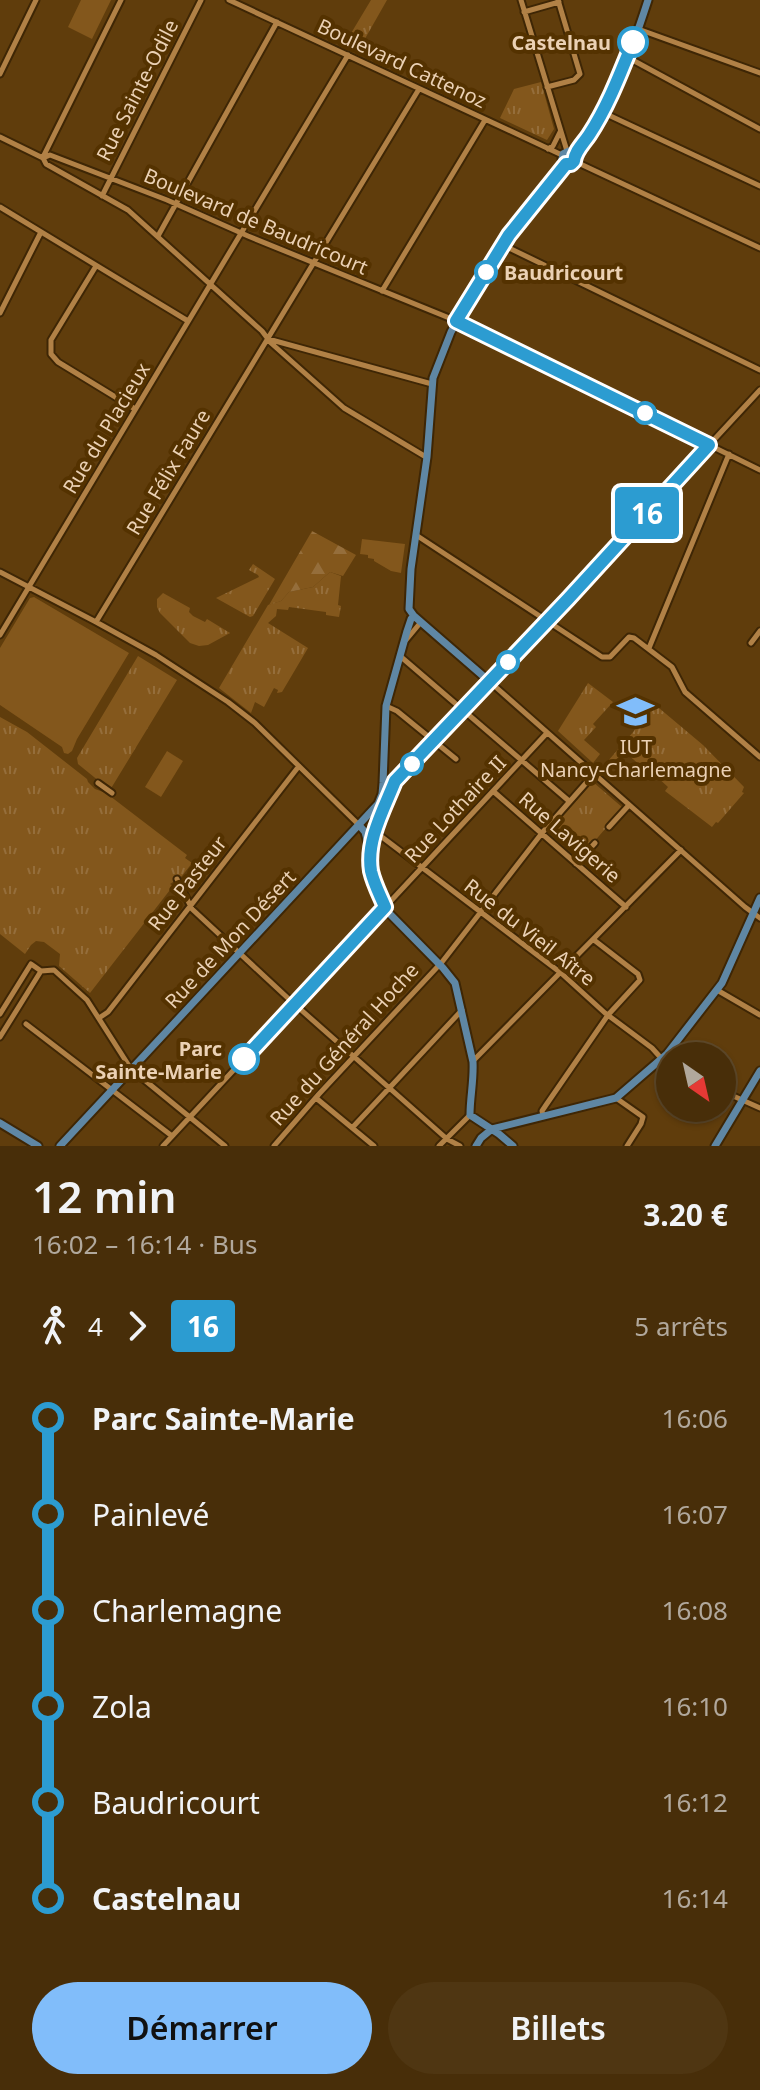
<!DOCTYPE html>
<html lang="fr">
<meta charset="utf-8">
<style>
:root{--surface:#482e09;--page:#4f3612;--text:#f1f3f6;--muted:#b1a89c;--line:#604a2a;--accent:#81bdfa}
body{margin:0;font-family:"Noto Sans",sans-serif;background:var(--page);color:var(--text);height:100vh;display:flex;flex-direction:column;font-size:30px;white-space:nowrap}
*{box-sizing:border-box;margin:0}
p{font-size:26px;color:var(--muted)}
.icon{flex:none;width:44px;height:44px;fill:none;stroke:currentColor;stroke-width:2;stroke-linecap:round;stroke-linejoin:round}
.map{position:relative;height:1146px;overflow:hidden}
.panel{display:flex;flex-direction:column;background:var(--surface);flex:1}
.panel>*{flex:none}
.badge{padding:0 16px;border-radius:6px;font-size:28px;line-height:52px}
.needle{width:52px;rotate:146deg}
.controls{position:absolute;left:656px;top:1042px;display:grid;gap:16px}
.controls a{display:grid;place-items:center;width:80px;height:80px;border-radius:50%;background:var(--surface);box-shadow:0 2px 6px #0004,0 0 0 2px var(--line);font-size:40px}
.map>.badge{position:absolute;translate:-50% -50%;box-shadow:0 0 0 4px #fff}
.legs{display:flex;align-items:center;gap:12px;height:88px;padding:0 32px;font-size:26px}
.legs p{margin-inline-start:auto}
.summary{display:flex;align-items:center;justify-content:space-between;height:136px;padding:0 32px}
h1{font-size:44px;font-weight:600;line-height:60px}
.primary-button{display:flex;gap:16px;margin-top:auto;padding:16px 32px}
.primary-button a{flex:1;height:92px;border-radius:48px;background:var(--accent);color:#111;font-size:32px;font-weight:600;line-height:92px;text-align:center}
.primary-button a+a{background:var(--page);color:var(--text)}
ul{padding:0 32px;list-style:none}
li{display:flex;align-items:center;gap:28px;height:96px;font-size:30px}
li i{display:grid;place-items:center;width:12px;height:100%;margin:0 10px;background:currentColor}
li i::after{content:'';width:20px;height:20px;margin:-10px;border:6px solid;border-radius:50%;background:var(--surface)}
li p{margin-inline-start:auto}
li:first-child i{background:linear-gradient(#0000 50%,currentColor 0)}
li:last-child i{background:linear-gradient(currentColor 50%,#0000 0)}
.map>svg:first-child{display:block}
.grass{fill:url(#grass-tufts)}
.forest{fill:url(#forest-firs)}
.garden{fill:#83571c}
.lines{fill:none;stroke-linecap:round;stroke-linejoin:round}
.minor-casing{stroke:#3e2605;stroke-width:9}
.major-casing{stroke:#3e2605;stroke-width:11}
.minor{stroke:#b18146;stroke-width:5}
.major{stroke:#5f87a4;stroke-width:7}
.line-1-casing{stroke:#fff;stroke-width:18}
.line-1{stroke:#2c9cd1;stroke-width:12}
.stop-1-dot{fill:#fff;stroke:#2c9cd1;stroke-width:4}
.labels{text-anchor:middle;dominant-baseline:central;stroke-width:8;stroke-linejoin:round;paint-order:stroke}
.stop-label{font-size:20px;font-weight:bold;fill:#ebd1b4;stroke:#543200;text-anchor:end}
.street-label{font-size:20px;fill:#ebd1b4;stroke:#543200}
.poi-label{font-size:20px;fill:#ebd1b4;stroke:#543200}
</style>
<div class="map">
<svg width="760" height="1146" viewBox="0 0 760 1146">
<defs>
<pattern id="grass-tufts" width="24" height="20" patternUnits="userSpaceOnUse" patternTransform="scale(2)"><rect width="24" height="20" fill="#83571c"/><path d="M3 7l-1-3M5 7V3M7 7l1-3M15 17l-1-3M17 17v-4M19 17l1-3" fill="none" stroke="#956e3b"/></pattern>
<pattern id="forest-firs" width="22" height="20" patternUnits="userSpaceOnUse" patternTransform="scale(2)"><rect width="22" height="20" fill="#83571c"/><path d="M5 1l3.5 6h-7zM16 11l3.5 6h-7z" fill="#956e3b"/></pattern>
</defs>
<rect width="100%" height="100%" fill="#603d0c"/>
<path class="grass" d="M 371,0 L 387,0 L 358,51 L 344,45 Z
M 541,82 L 554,129 L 547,140 L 500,118 L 514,89 Z
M 253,564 L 275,579 L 253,616 L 250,617 L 216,598 L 259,577 L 258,575 L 249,570 Z
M 330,572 L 341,576 L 338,605 L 341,606 L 339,617 L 326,615 L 326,612 L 289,607 L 288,610 L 277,609 L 276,616 L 268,623 L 308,648 L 282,692 L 277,693 L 278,690 L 274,688 L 264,707 L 255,702 L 251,713 L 219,688 L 268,605 L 281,601 L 289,592 L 313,587 Z
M 163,593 L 190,608 L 189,612 L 193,616 L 205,622 L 207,619 L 230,633 L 208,645 L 199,646 L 190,643 L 160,613 L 157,607 L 157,599 Z
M 138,656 L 177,680 L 110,790 L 78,764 L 77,758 Z
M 588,683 L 613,702 L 593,724 L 596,727 L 584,740 L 600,754 L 593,763 L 558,731 Z
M 653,703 L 703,745 L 744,787 L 742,792 L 744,793 L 718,823 L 716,822 L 712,827 L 665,791 L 668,787 L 655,775 L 653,777 L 624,751 L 605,773 L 601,769 L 634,731 L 643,715 Z
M 0,717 L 27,732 L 87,779 L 88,782 L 95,789 L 106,793 L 187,855 L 185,858 L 192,863 L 182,876 L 170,884 L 173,886 L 90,993 L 59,966 L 60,954 L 44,942 L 36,941 L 31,945 L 25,954 L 0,934 Z
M 593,782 L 623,808 L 581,857 L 550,831 Z"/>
<path class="forest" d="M 312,531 L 356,555 L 343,576 L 330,572 L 313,587 L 289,592 L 281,601 L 269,605 Z"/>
<path class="garden" d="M 81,0 L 111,0 L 92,39 L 68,27 Z
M 362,539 L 405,544 L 401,573 L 391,571 L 374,561 L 374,559 L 368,558 L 368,555 L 360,554 Z
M 34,597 L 129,653 L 77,739 L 72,751 L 68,754 L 64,753 L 62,747 L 0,705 L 0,648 L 30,598 Z
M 167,751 L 183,761 L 161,797 L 145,787 Z"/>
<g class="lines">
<defs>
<path id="minor" d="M 229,0 L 562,155
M 521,0 L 567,151
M 524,12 L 559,2
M 638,29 L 760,73
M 627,57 L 760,129
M 0,74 L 36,0
M 547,87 L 574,80 L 580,74 L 558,0
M 602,112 L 760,186
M 0,137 L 43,158 L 46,164 L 128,210 L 262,331 L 271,343 L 344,408 L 426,457
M 548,149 L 553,146 L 560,132
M 43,157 L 121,0
M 43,158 L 50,155 L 167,200 L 248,236 L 464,324 L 760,470
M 574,161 L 760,248
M 102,196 L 201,0
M 0,207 L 188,321
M 158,236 L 277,22
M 503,245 L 760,370
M 96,266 L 51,340 L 51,354 L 58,362 L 135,409
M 382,291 L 485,120
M 0,313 L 41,232
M 268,339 L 432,384
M 760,390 L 490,682 L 745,907 L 760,918
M 416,535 L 602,657 L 610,657 L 629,637 L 634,638 L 672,667 L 685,692 L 760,757
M 0,572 L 96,622 L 156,655 L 228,702 L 255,723 L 359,825
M 96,622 L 419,89
M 0,635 L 348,55
M 406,640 L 421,622
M 751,643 L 760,631
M 649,648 L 729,454
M 400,656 L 569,801
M 386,706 L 397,711 L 456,759
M 98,783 L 112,793
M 493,791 L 626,907
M 375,808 L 373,826 L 378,834 L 561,973 L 605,1013 L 652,1048 L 670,1068
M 609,827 L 629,805
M 576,864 L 595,843
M 177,879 L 192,909 L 291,1001 L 447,1139 L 460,1146
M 41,971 L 54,970 L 87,1000 L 131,1069 L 225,1146
M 717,990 L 760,1015
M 0,1014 L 31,964 L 41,971
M 99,1018 L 108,1012 L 299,766
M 26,1024 L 172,1136
M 0,1037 L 41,971
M 473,1061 L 681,850
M 722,1091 L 760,1108
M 316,1098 L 374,1146
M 616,1098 L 643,1117 L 641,1124 L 627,1146
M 543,1115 L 542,1111 L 546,1105 L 608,1015 L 640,980 L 638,974 L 594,940
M 352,1128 L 462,1010
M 163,1146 L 547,733
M 274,1146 L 319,1094 L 442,962 L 542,833 L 594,774
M 439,1146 L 470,1115"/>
<path id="major" d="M 574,154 C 610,112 631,53 648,0
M 566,164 L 562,159 L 563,154 L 569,151 L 574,154
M 359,825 L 365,832 L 371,854 L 372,876 L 387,911 L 443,968 L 455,983 L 473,1062 C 474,1080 470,1097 470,1115 L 499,1134 L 513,1146
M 371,854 L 379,817 L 395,781 L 490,682 L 414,616 L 409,609 L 411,569 L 427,457 L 433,378 L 451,332 L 465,306 L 509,235 L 566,164
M 0,1123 L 38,1146
M 60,1146 L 378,804 L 382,794 L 383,783 L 386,706 L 407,631 L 411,619 L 414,616
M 476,1146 L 481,1138 L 492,1129 L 616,1098 L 667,1054 L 722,983 L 760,898
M 715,1146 L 760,1071"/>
</defs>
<use href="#minor" class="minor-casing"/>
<use href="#major" class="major-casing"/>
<use href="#minor" class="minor"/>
<use href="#major" class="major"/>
</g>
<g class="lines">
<defs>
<path id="line-1" d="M 244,1059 L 385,907 C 380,895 374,884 371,871 C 366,840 384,809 395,781 L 568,599 L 709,445 L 456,321 L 509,235 L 566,164 L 571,164 L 574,161 C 575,151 583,144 589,135 C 608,106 620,74 633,42"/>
</defs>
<use href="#line-1" class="line-1-casing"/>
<use href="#line-1" class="line-1"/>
</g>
<defs>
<symbol id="university-bare" viewBox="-9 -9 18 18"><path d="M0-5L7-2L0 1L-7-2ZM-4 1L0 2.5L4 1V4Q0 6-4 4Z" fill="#81bdfa" stroke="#543200" stroke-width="2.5" paint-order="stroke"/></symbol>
</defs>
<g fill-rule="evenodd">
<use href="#university-bare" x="610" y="686" width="51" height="51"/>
</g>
<g class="stop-1-dot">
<circle cx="633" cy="42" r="14"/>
<circle cx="486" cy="272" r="10"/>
<circle cx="645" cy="413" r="10"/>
<circle cx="508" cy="662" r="10"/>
<circle cx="412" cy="764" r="10"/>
<circle cx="244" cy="1059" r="14"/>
</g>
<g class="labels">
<g class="stop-label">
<text x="611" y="42">Castelnau</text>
<text x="504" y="272" text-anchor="start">Baudricourt</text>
<text x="222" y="1048">Parc<tspan x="222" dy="23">Sainte-Marie</tspan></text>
</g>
<g class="street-label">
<text transform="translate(402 63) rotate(25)">Boulevard Cattenoz</text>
<text transform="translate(137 90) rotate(-63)">Rue Sainte-Odile</text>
<text transform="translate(256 221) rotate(23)">Boulevard de Baudricourt</text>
<text transform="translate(106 428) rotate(-59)">Rue du Placieux</text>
<text transform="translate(168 472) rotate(-59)">Rue Félix Faure</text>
<text transform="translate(455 809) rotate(-47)">Rue Lothaire II</text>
<text transform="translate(570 837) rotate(41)">Rue Lavigerie</text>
<text transform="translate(187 883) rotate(-52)">Rue Pasteur</text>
<text transform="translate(530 932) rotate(38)">Rue du Vieil Aître</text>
<text transform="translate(230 939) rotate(-47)">Rue de Mon Désert</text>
<text transform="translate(344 1044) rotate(-48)">Rue du Général Hoche</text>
</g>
<g class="poi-label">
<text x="636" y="746">IUT<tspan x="636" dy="23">Nancy-Charlemagne</tspan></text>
</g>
</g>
</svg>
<div class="controls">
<a><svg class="needle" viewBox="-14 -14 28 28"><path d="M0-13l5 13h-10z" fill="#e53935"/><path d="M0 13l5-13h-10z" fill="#b1a89c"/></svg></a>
</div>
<b class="badge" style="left:647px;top:513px;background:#2c9cd1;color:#fff">16</b>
</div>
<section class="panel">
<div class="summary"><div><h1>12 min</h1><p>16:02 – 16:14 · Bus</p></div><b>3.20 €</b></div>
<div class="legs"><svg class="icon" aria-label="walk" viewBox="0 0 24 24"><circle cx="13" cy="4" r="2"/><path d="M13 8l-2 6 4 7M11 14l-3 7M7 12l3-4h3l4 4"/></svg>4<svg class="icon" aria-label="forward" viewBox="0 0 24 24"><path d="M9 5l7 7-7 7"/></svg><b class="badge" style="background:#2c9cd1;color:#fff">16</b><p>5 arrêts</p></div>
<ul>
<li><i style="color:#2c9cd1"></i><b>Parc Sainte-Marie</b><p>16:06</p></li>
<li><i style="color:#2c9cd1"></i><span>Painlevé</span><p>16:07</p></li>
<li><i style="color:#2c9cd1"></i><span>Charlemagne</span><p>16:08</p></li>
<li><i style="color:#2c9cd1"></i><span>Zola</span><p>16:10</p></li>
<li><i style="color:#2c9cd1"></i><span>Baudricourt</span><p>16:12</p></li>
<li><i style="color:#2c9cd1"></i><b>Castelnau</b><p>16:14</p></li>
</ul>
<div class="primary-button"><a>Démarrer</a><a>Billets</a></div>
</section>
